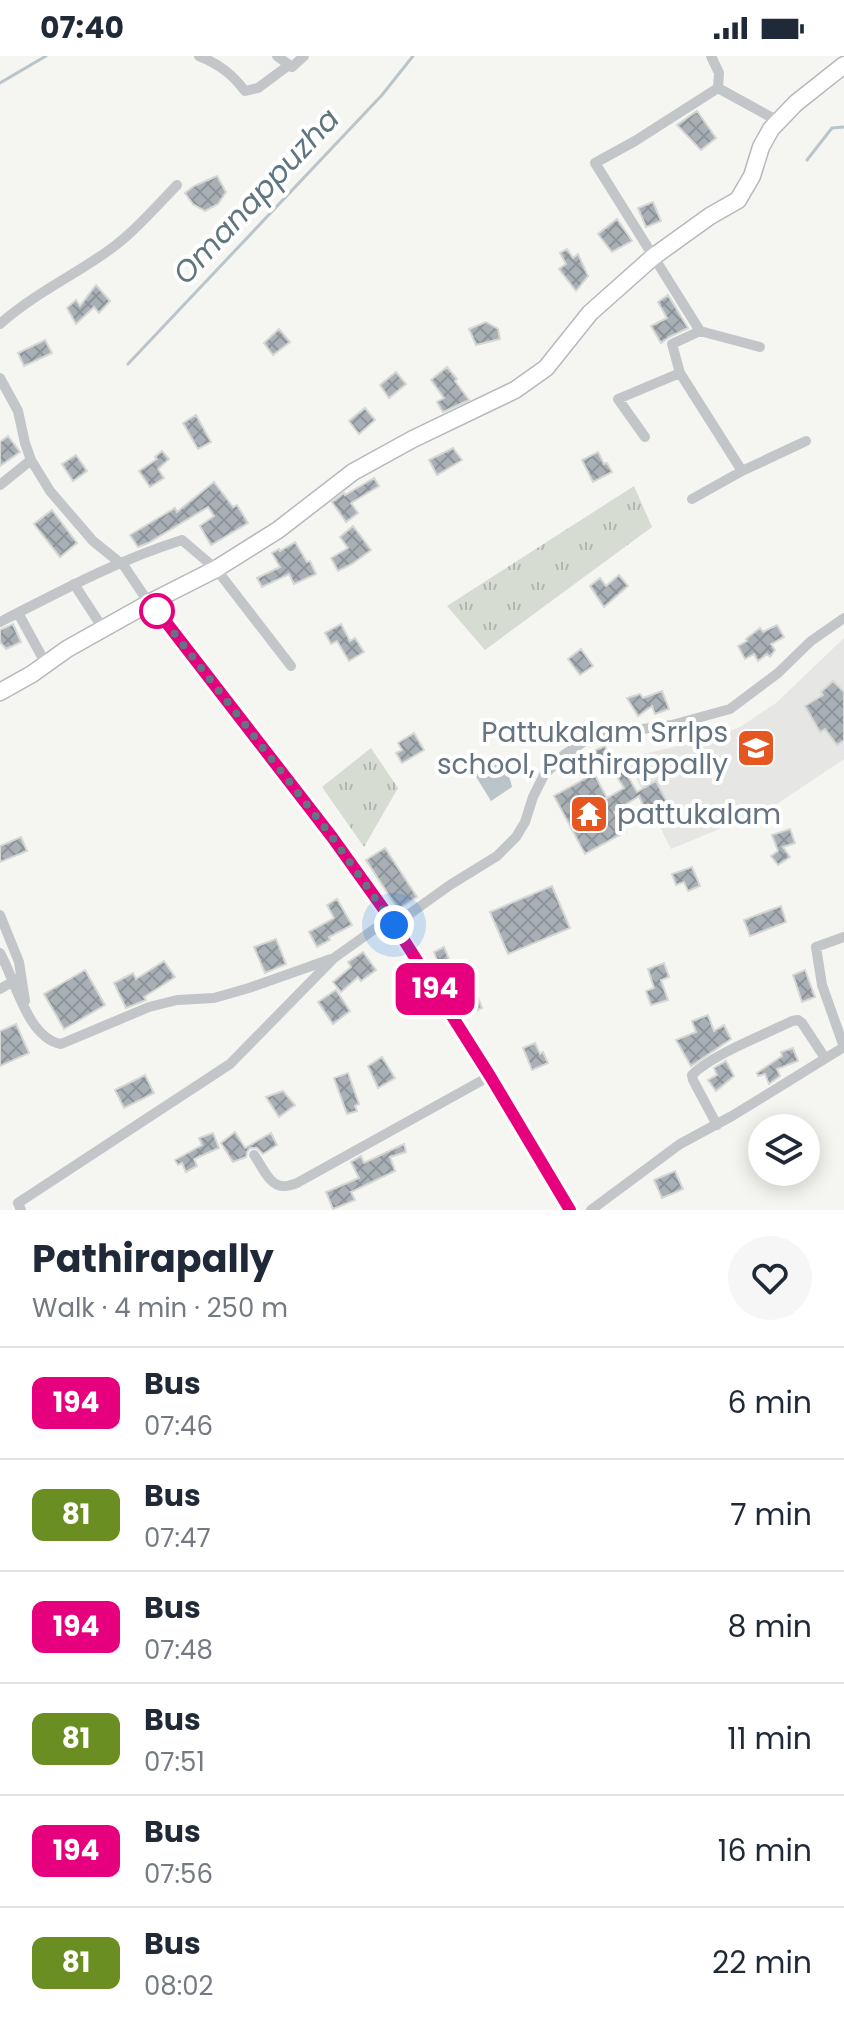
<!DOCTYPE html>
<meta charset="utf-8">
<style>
:root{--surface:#fff;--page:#f6f6f7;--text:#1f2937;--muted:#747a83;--line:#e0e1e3}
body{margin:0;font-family:Poppins,sans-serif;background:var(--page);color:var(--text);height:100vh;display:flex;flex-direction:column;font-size:30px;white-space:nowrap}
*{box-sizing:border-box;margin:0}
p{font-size:26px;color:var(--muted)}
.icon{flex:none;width:44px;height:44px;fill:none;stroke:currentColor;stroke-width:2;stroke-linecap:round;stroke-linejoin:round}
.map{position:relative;height:1154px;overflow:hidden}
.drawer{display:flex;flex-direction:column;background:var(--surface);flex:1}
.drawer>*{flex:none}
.badge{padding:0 16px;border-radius:12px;font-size:28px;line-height:52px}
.tools{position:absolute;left:748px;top:1058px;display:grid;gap:16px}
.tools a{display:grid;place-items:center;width:72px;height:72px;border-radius:50%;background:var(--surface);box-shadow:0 4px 20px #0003;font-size:40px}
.you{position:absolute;width:40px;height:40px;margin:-20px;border:6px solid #fff;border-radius:50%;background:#1a73e8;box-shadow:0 0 0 12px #1a73e833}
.map>.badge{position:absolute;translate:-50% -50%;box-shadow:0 0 0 4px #fff}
.round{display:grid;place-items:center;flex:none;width:84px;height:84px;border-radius:42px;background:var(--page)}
.summary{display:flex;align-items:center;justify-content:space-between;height:136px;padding:0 32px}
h1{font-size:38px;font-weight:700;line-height:60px}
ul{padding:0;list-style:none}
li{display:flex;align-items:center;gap:24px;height:112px;padding:0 32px;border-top:2px solid var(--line)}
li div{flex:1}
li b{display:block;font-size:30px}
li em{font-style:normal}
li .badge{min-width:88px;font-weight:700;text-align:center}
.status{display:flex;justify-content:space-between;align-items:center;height:56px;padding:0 40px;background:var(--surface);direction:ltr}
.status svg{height:22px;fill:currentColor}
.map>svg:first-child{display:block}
.built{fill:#e6e7e5}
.grass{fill:url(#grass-tufts)}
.water{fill:#bac4c9}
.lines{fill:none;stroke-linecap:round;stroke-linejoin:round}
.stream{stroke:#bac4c9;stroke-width:3}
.building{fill:url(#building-cross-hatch);stroke:#d6d6d4;stroke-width:2}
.secondary-casing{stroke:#b4b9be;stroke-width:17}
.primary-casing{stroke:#b5b9bd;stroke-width:19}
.minor{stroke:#c2c6c9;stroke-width:10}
.secondary{stroke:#fff;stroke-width:14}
.primary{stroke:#fff;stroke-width:16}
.line-casing{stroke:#fff;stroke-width:18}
.line{stroke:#e6007e;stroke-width:12}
.walk{stroke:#647483;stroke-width:8;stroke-dasharray:0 14.4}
.stop-dot{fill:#fff;stroke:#e6007e;stroke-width:4}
.labels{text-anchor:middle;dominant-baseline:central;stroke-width:8;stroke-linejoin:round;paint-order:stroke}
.poi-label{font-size:28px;fill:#647483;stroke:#fff;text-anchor:end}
.water-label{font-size:30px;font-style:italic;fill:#5f7680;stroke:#fff}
</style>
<div class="status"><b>07:40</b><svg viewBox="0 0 49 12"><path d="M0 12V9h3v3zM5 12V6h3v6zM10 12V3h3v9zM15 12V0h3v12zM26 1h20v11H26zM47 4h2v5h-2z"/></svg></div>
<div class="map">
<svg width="844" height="1154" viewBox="0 0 844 1154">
<defs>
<pattern id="grass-tufts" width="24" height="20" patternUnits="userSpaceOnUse" patternTransform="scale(2)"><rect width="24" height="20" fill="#d6dcd2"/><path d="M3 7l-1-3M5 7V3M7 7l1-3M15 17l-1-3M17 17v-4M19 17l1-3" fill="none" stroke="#b1b7b0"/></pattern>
<pattern id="building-cross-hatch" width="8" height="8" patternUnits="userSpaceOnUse" patternTransform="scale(2)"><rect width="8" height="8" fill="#a8b0b6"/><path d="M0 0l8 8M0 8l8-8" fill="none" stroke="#8c9499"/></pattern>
</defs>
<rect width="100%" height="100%" fill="#f5f5f1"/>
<path class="built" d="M 844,582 L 844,703 L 771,752 L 671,793 L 626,702 L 709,683 L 740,671 L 776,647 Z"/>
<path class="grass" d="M 634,430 L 652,471 L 485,594 L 447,550 Z
M 371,692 L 398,732 L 364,791 L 322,731 Z"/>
<path class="water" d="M 504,701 L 512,731 L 491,745 L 475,719 Z"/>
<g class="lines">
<path class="stream" d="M 0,27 L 46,0
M 807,104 L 832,72 L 844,71
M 128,308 L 382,39 L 413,0"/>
</g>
<path class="building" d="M 697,55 L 716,82 L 701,94 L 677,69 Z
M 217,120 L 226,136 L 218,148 L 205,155 L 193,148 L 185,137 L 194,130 Z
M 653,146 L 661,165 L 646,171 L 638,152 Z
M 617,163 L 632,185 L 612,196 L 598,178 Z
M 567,193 L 573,202 L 578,198 L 588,220 L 576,235 L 559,213 L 566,208 L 560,197 Z
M 96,229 L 110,245 L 99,257 L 94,251 L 76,268 L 67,252 L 76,244 L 80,250 Z
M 668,239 L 688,272 L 669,281 L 661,287 L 651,270 L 667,262 L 658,246 Z
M 486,266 L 498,273 L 500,283 L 476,289 L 469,273 Z
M 279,273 L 290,286 L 273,299 L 264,287 Z
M 45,284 L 52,297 L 24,310 L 18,297 Z
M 447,311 L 457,323 L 455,325 L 469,344 L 443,356 L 437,346 L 444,342 L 431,324 Z
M 396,316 L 406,328 L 389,342 L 380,329 Z
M 365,352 L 375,364 L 359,378 L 349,365 Z
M 196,359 L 211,386 L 198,393 L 183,367 Z
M 8,380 L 20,396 L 0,410 L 0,386 Z
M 453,392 L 462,404 L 437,419 L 429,404 Z
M 162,395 L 169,403 L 158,413 L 164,422 L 150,431 L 139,415 L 157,403 L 155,401 Z
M 598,396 L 604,408 L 607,407 L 612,416 L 593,426 L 582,404 Z
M 76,399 L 87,415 L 73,425 L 62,408 Z
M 374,422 L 379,430 L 351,447 L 358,457 L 346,466 L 332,446 L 344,437 L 345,439 Z
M 214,426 L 233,451 L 237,449 L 248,467 L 211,489 L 200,470 L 214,460 L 208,451 L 148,487 L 138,491 L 130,479 L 175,452 L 177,456 Z
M 52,454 L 77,487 L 60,501 L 34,468 Z
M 353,470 L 371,494 L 352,508 L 338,515 L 331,502 L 348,492 L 340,481 Z
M 295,486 L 307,506 L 310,505 L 316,518 L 294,528 L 289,518 L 262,531 L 257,522 L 280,511 L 272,497 L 279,493 L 280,495 Z
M 619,519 L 628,530 L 604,551 L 590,530 L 600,522 L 606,530 Z
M 13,568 L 21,586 L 6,593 L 0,586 L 0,574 Z
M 341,568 L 350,585 L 355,582 L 364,596 L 349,605 L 337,585 L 331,588 L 325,577 Z
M 777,569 L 784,581 L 771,588 L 775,594 L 770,601 L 767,598 L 758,605 L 754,598 L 745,603 L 738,590 L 747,585 L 746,583 L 760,572 L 763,576 Z
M 581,593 L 593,610 L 580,619 L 568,603 Z
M 833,625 L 844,636 L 844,684 L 837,689 L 825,673 L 820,676 L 805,650 L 823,639 L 821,636 Z
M 662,635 L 669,653 L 655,658 L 652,650 L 638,660 L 627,642 L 640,638 L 643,642 Z
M 414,677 L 424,694 L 402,707 L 396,697 L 402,694 L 398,687 Z
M 605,690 L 608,698 L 596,704 L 598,706 L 591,712 L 607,742 L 624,732 L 616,719 L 624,714 L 637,736 L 656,725 L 668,748 L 654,754 L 660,766 L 652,770 L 639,740 L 614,756 L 625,776 L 585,798 L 554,740 L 588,721 L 575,704 L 589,694 L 591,696 Z
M 790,773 L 795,787 L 783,791 L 790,801 L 778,809 L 771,800 L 778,795 L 772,779 Z
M 21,781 L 27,795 L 0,806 L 0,790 Z
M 385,792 L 417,841 L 398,853 L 366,804 Z
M 692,811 L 700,830 L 688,835 L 684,826 L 676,829 L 672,818 Z
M 552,830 L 570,872 L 508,898 L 490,856 Z
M 337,843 L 352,869 L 329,881 L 330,884 L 317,891 L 309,876 L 334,862 L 327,849 Z
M 781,850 L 786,866 L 750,880 L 744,864 Z
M 276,883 L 286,908 L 265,917 L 254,891 Z
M 444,891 L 455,918 L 466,914 L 469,922 L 446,931 L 441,924 L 444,922 L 434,896 Z
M 363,896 L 376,914 L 361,925 L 358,921 L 341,936 L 333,926 L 351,911 L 348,906 Z
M 164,905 L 175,921 L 144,941 L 146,944 L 126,952 L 114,927 L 133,917 L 136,923 Z
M 664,907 L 669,921 L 661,924 L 668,944 L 651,949 L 646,935 L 654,932 L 648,913 Z
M 85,914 L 105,949 L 64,973 L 44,938 Z
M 411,914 L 426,937 L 412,944 L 403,928 L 398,930 L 394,920 Z
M 805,914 L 815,941 L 802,946 L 793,919 Z
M 336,934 L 350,955 L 333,968 L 318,946 Z
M 476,937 L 482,952 L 464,960 L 457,945 Z
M 708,959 L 714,975 L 724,969 L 731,983 L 691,1010 L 676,984 L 696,976 L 692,965 Z
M 16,968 L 29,997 L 0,1010 L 0,975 Z
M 535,987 L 540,998 L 543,996 L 548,1007 L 532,1014 L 523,992 Z
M 793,992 L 798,1005 L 777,1013 L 780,1020 L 769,1028 L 765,1018 L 758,1020 L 757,1017 L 782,1000 L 781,996 Z
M 382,1001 L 395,1022 L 378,1032 L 368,1010 Z
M 726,1005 L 734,1020 L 716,1035 L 708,1024 L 717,1019 L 714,1012 Z
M 348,1017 L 359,1048 L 355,1050 L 357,1055 L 347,1058 L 334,1022 Z
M 145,1019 L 154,1037 L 124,1052 L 115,1034 Z
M 283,1035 L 295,1049 L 279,1061 L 266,1041 Z
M 235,1076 L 245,1092 L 271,1077 L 277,1089 L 263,1098 L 257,1092 L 250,1092 L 247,1096 L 246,1101 L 233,1106 L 221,1087 Z
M 213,1077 L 219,1092 L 194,1103 L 197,1110 L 186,1116 L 182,1107 L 178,1109 L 175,1104 L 202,1089 L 199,1082 Z
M 404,1088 L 406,1096 L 390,1101 L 395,1115 L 351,1136 L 355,1144 L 333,1153 L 326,1136 L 359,1122 L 351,1106 L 361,1100 L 364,1107 Z
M 675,1115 L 683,1133 L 662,1142 L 654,1124 Z"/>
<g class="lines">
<defs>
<path id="secondary" d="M 149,547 L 159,557 L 332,781 L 390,862 L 490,1020 L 570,1154"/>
<path id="primary" d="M 0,636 L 32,618 L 67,593 L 149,547 L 216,513 L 278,474 L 353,416 L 413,383 L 515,334 L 546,312 L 590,257 L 653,201 L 710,160 L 738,144 L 752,120 L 761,91 L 771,73 L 796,47 L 844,9"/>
</defs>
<use href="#secondary" class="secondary-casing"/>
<use href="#primary" class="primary-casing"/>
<path class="minor" d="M 199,0 C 219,8 232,18 245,35 L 258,32 L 289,9
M 277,0 L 292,11 L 304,0
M 711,0 L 719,17 L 718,32 L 635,85 L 595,107 L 700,275 L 672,288 L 680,317 L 742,415 L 806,385
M 718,32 L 778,65
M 0,268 C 30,241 65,224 99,201 C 129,182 152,155 177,129
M 700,275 L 760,291
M 0,322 L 18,355 L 25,387 L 31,404 L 50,435 L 93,485 L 124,510 L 149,547
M 645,381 L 618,343 L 680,317
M 0,429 L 31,404
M 692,443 L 742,415
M 74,528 L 104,574
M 18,557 L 46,608
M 0,566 C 59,536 118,504 182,484 L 216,513 L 291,610
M 0,859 L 19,906 L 25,945
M 394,869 L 450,829 L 497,800 L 516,781 L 525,766 L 533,741 L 544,719 L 564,699 L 586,684 L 614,677 L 672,669 L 730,653 L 778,617 L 811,585 L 844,562
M 0,897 C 15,923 27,982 61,988 L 149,951 L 177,944 L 214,942 L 249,932 L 331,903
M 0,933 L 17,923
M 844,991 L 822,929 L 816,891 L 844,881
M 717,1069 L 693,1024 L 692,1019 C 711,999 766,978 792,965 L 798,964 L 802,967 L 825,1002
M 254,1099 C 261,1108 269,1130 283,1130 C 284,1131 296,1128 297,1127 L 490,1020
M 21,1154 L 18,1147 L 230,1008 L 334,902 L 390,862
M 591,1154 L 680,1088 L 732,1060 L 844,991"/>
<use href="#secondary" class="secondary"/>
<use href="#primary" class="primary"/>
</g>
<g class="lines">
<defs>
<path id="line" d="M 149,547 L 159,557 L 332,781 L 390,862 L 490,1020 L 570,1154"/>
</defs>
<use href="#line" class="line-casing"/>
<use href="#line" class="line"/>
<path class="walk" d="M 157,555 L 332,781 L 394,869"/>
</g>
<defs>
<symbol id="school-square" viewBox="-11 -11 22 22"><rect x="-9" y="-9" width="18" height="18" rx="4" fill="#e65621" stroke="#fff"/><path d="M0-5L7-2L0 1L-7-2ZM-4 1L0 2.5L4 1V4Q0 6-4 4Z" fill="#fff"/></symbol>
<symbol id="temple-square" viewBox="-11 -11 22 22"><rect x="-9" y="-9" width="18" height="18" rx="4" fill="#e65621" stroke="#fff"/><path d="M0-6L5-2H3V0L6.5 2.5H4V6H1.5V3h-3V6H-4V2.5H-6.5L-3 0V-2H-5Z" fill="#fff"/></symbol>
</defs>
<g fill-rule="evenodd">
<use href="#school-square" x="734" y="670" width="44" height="44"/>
<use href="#temple-square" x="567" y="736" width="44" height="44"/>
</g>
<circle class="stop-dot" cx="157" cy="555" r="16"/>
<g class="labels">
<g class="poi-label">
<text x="728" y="676">Pattukalam Srrlps<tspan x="728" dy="32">school, Pathirappally</tspan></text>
<text x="617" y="758" text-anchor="start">pattukalam</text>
</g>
<g class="water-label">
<text transform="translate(256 140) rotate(-47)">Omanappuzha</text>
</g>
</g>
</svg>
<div class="tools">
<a><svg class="icon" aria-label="layers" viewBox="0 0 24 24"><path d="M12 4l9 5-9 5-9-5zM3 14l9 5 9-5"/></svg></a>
</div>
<div class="you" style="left:394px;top:869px"></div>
<b class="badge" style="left:435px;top:933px;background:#e6007e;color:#fff">194</b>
</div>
<section class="drawer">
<div class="summary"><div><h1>Pathirapally</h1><p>Walk · 4 min · 250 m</p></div><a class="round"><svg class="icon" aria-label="heart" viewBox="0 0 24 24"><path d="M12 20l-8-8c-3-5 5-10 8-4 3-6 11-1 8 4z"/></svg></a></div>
<ul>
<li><span class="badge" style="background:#e6007e;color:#fff">194</span><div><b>Bus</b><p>07:46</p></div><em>6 min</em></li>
<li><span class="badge" style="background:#6b8e23;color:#fff">81</span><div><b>Bus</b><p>07:47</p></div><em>7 min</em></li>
<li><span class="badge" style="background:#e6007e;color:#fff">194</span><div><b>Bus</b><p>07:48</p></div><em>8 min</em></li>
<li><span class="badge" style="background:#6b8e23;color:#fff">81</span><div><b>Bus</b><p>07:51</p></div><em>11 min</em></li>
<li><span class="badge" style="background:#e6007e;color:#fff">194</span><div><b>Bus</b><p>07:56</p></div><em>16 min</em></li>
<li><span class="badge" style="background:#6b8e23;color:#fff">81</span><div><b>Bus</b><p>08:02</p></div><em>22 min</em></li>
</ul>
</section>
